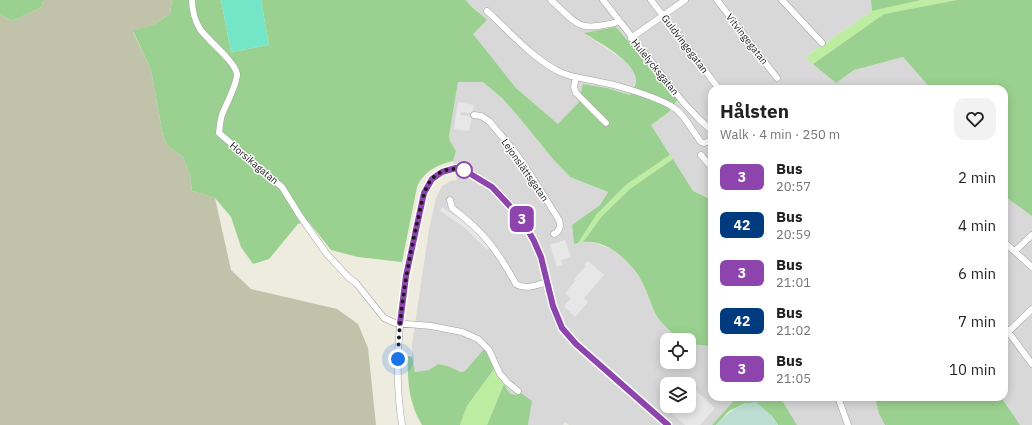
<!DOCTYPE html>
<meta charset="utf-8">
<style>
:root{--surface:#fff;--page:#f2f2f2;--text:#222;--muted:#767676}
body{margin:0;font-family:"IBM Plex Sans",sans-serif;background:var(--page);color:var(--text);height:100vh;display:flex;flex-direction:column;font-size:15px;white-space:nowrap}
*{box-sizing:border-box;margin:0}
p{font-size:13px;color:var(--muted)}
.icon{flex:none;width:22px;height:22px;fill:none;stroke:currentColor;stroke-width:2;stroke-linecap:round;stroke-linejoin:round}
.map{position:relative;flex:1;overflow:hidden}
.panel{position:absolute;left:708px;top:85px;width:300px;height:316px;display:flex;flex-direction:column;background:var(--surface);border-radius:12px;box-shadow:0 2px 10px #0003}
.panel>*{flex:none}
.badge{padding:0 8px;border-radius:6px;font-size:14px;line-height:26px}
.controls{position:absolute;left:660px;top:333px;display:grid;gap:8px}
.controls a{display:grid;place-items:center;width:36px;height:36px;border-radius:8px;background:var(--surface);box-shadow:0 2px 10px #0003;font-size:20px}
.you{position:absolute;width:20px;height:20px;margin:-10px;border:3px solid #fff;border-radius:50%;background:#1a73e8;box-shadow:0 0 0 6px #1a73e833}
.map>.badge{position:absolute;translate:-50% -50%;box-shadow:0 0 0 2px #fff}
.round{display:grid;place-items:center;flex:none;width:42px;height:42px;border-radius:12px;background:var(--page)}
.overview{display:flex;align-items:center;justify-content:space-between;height:68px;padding:0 12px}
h1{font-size:19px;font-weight:700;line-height:30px}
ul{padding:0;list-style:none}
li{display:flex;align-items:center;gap:12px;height:48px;padding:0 12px}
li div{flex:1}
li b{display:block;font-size:15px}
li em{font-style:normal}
li .badge{min-width:44px;font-weight:700;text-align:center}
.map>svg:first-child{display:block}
.residential{fill:#d9d8d8;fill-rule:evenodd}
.construction{fill:#c0c3aa}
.grass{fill:#bceda0}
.forest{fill:#9bd190}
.wetland{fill:#bbddd2}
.pitch{fill:#75e5c7}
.parking{fill:#e7e7e7}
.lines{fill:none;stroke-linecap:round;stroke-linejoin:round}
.minor-casing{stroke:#a2a2a2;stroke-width:7}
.minor{stroke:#fff;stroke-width:6}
.line-casing{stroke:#fff;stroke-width:9}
.line{stroke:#8e44ad;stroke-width:6}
.walk{stroke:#1b1b1b;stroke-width:4;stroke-dasharray:0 7.2}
.stop-dot{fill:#fff;stroke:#8e44ad;stroke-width:2}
.labels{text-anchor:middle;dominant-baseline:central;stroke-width:3;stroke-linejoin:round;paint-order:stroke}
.street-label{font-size:10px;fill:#1b1b1b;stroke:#fff}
</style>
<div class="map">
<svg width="1032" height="425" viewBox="0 0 1032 425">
<rect width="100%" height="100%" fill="#eeebdf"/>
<path class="residential" d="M 466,0 L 871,0 L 872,11 L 806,56 L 836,83 L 854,70 L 903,57 L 931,89 L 712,89 L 712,200 L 693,191 L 651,125 L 669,112 L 678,99 L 616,27 L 585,34 L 625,61 L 634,71 L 636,82 L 630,95 L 607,88 L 583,84 L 580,102 L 558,124 L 516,88 L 472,34 L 487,20 L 478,11 L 469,4 Z
M 458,82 L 483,82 L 502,98 L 517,115 L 553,159 L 570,177 L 608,192 L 600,205 L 572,225 L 574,243 L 586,241 L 595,243 L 611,249 L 628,261 L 642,282 L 656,315 L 679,340 L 667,340 L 667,362 L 689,362 L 689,344 L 712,346 L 712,397 L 737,397 L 712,425 L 569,425 L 565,422 L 563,425 L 528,425 L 531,401 L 521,393 L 518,393 L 516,395 L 511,395 L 506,391 L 506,386 L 494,369 L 485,349 L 465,371 L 461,372 L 448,366 L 438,364 L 429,370 L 415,372 L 412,357 L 412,344 L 429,230 L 436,198 L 442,186 L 451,181 L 457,180 L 453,161 L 456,151 L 450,141 L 449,136 ZM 667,384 L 689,384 L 689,406 L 667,406 Z
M 1004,196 L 1032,216 L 1032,425 L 1020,425 L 1001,397 L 1004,397 Z
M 780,397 L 875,397 L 879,414 L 885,425 L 797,425 Z"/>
<path class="construction" d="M 43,0 L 172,0 L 170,14 L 155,24 L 133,32 L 151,70 L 163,136 L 168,146 L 183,157 L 190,175 L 192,191 L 215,198 L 231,270 L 251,289 L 337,309 L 358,324 L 368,348 L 376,425 L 0,425 L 0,14 L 12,21 L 42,7 Z"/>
<path class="grass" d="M 921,0 L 957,0 L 884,14 L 813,64 L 805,57 L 872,11 Z
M 670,155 L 673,159 L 630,189 L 602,216 L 583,242 L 578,243 L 597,214 L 627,184 Z
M 494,369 L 504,384 L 487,425 L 460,425 L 467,406 Z"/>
<path class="forest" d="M 0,0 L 43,0 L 42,7 L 12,21 L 0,14 Z
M 172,0 L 221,0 L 231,52 L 269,45 L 261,0 L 466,0 C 471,8 481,13 487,20 L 473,34 L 516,88 L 558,124 L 579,102 L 583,84 L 607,88 L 630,95 C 632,91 636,85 636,81 C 636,61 599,43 584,33 L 616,27 L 678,99 L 669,112 L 651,125 L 670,155 L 627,184 L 597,214 L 578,243 L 574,244 L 572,225 L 600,205 L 608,192 L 570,177 L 553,159 L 517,115 L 502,98 L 483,82 L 458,82 L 449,136 L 450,141 L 456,151 L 453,161 C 437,165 424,171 417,187 L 402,262 L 358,257 L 331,250 L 308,221 L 298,224 L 269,259 L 253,264 L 241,247 L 231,217 L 215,198 L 192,191 L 190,175 L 183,157 L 168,146 L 163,136 L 151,70 L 133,31 L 155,24 L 170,14 Z
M 871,0 L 921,0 L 872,11 Z
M 957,0 L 1032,0 L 1032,216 L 1004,196 L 1004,89 L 931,89 L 903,57 L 854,70 L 836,83 L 813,64 L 884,14 Z
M 673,159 L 693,191 L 712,200 L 712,346 L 689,344 L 689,340 L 679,340 C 672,332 662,324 656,315 C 651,305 648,294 643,284 C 633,263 608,239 583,242 L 602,216 L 630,189 Z
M 485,348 L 494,369 L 467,406 L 460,425 L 422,425 C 409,404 407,380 408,356 L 412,357 L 415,372 L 429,370 L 438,364 L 448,366 L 461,372 L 465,371 Z
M 504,384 C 508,390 507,394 516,395 L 518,393 L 521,393 L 532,401 L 528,425 L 487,425 Z
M 737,397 L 780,397 L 797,425 L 778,425 L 771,415 L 746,403 L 729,411 L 716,425 L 712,425 Z
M 875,397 L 1001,397 L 1020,425 L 885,425 L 879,414 Z"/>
<path class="wetland" d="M 756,402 L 771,415 L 778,425 L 716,425 C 729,412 738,404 756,402 Z"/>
<path class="pitch" d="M 221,0 L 261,0 L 269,45 L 231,52 Z"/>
<path class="parking" d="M 458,102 L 474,105 L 472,113 L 461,112 L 461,115 L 472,117 L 469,131 L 454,129 Z
M 442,207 L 468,224 L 491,247 L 487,250 L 465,228 L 440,211 Z
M 565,240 L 571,257 L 561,260 L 562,265 L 557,267 L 550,245 Z
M 588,261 L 604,275 L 584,298 L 588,302 L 575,317 L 564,306 L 571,298 L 565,293 L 576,280 L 574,279 L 586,266 L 584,265 Z
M 690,385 L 715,408 L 700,425 L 685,425 L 668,410 L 672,406 L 689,406 L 689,387 Z"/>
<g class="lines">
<defs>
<path id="minor" d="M 192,0 C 192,9 195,21 200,29 C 208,41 235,61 237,74 C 237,85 226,104 222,115 C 220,120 220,127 219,133 L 282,187 L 300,216 L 326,253 L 348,277 L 356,283 L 384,318 L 395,323 L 431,326 L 462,332 L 478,339 L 489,350 L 500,374 L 507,382 L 518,391
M 551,0 C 579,26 579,32 618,22
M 603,0 L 683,102 L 698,118 L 712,131
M 651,0 L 719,89
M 717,0 L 777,78
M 782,0 L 822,43
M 487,11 C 509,31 535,61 562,73 C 574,78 587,79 600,82 C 618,85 664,99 677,110 C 687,119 693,132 701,142 L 704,143 L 712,140
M 631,38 L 685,0
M 576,77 L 574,87 L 576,93 L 606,123
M 474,115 L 481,116 L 489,121 L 515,152 L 534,180 L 559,220 C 561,226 560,231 554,234
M 701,155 L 712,168
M 450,200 L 452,208 C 484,232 497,250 516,284 C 526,290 537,285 547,282
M 1004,242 L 1032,267
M 1015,251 L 1032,235
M 1004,326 L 1032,364
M 1009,331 L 1032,309
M 838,397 L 848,425
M 402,425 C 391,357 403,287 418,220 C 423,199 427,167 457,169 C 469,170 481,179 490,186 C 522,210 537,242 547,280 C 550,296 553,314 562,328 C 572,342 587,354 600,365 C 622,385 645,406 668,425"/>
</defs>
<use href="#minor" class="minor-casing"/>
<use href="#minor" class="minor"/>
</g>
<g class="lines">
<defs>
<path id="line" d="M 400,323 L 406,276 L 424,193 L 432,179 L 442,172 L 456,168 L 464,170 L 492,187 L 521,218 L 534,241 L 541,257 L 553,306 L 562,328 L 576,344 L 668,425"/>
</defs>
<use href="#line" class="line-casing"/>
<use href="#line" class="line"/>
<path class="walk" d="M 398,359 C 399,313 407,268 417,223 C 421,209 422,192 431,180 C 439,170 453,167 464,170"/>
</g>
<circle class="stop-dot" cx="464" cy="170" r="8"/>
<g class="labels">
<g class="street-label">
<text transform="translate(747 39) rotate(52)">Vitvingegatan</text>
<text transform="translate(685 44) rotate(53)">Guldvingegatan</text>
<text transform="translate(655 67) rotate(51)">Hulelycksgatan</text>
<text transform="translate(254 163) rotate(40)">Horsikagatan</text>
<text transform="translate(525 170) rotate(55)">Lejonslättsgatan</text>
</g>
</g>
</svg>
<div class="controls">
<a><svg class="icon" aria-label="locate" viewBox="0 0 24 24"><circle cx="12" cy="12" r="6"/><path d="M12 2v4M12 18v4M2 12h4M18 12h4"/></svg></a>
<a><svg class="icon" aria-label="layers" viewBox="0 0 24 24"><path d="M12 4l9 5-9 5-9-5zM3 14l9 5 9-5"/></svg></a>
</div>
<div class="you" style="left:398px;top:359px"></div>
<b class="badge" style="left:522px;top:219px;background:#8e44ad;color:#fff">3</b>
<section class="panel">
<div class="overview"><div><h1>Hålsten</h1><p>Walk · 4 min · 250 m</p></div><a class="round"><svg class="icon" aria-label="heart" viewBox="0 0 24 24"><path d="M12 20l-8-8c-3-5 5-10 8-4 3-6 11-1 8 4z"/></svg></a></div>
<ul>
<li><span class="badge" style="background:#8e44ad;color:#fff">3</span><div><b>Bus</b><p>20:57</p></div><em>2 min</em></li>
<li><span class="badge" style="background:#003b80;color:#fff">42</span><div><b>Bus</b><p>20:59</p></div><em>4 min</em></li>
<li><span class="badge" style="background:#8e44ad;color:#fff">3</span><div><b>Bus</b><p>21:01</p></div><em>6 min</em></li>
<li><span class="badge" style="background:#003b80;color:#fff">42</span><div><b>Bus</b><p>21:02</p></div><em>7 min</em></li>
<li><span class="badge" style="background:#8e44ad;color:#fff">3</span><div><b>Bus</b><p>21:05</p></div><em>10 min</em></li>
</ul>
</section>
</div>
